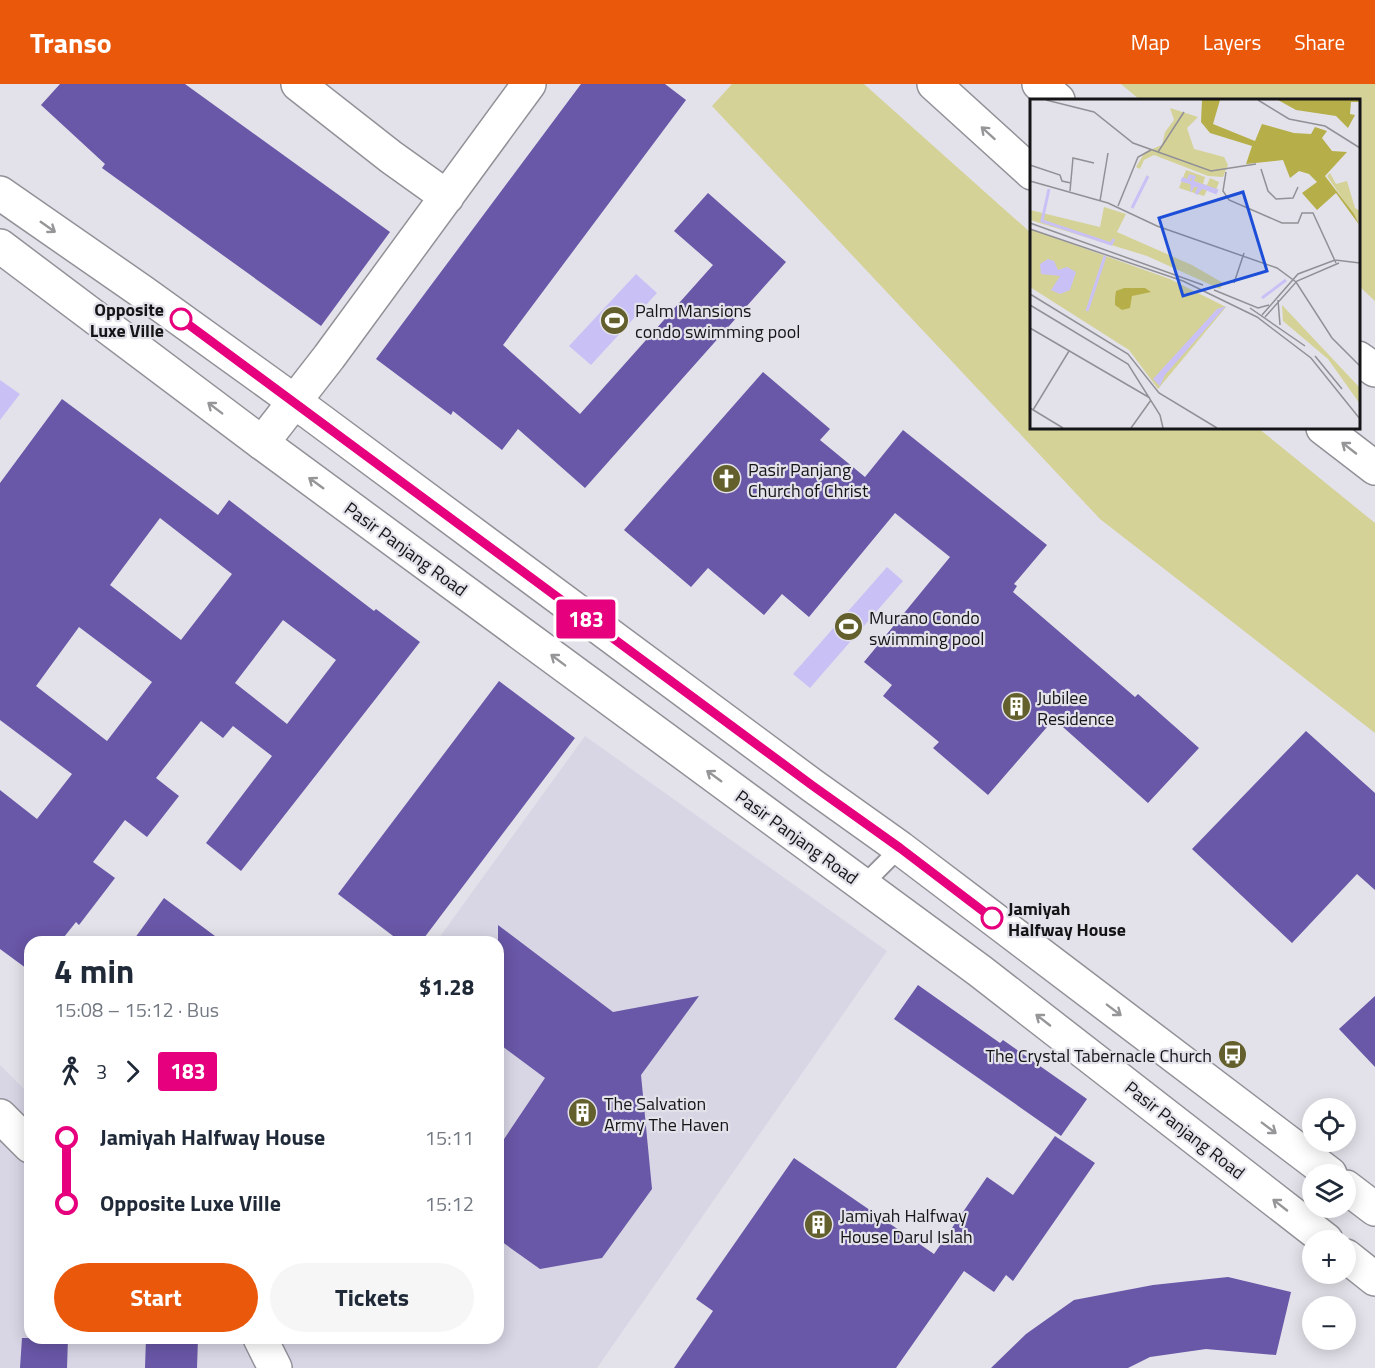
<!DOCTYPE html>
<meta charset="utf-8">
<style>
:root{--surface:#fff;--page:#f6f6f7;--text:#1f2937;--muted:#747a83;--accent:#ea580c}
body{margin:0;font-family:"Titillium Web",sans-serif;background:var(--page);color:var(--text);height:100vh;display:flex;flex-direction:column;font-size:22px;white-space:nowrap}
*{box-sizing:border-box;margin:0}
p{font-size:20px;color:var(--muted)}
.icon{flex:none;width:33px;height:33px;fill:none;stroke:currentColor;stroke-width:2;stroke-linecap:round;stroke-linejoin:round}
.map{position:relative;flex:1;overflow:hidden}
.drawer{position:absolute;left:24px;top:852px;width:480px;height:408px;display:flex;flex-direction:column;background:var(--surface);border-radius:18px;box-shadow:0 3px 15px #0003}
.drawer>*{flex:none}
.badge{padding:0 12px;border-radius:4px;font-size:21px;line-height:39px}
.buttons{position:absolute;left:1302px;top:1014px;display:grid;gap:12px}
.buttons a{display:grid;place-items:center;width:54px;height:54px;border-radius:50%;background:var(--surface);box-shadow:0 3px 15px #0003;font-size:30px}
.map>.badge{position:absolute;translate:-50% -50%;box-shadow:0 0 0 3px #fff}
.legs{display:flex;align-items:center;gap:9px;height:66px;padding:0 30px;font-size:20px}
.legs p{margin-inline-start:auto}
.summary{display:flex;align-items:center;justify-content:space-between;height:102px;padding:0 30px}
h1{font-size:33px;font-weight:700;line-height:45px}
.action{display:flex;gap:12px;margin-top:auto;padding:12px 30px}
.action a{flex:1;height:69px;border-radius:36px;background:var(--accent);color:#fff;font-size:24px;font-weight:700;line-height:69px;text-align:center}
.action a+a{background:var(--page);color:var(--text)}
ul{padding:0 30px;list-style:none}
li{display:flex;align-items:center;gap:21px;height:66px;font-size:22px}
li i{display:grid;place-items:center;width:9px;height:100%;margin:0 8px;background:currentColor}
li i::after{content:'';width:15px;height:15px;margin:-8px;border:4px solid;border-radius:50%;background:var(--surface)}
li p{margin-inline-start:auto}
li:first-child i{background:linear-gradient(#0000 50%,currentColor 0)}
li:last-child i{background:linear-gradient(currentColor 50%,#0000 0)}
header{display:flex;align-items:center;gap:36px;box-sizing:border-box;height:84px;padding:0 30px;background:var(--accent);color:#fff}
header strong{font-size:28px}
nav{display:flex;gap:33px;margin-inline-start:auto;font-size:21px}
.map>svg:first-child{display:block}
.built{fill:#d8d6e5}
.green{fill:#d5d298}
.water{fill:#c9c1f6}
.building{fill:#6957a7;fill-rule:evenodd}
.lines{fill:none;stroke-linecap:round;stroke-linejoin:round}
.service-casing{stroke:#929198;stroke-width:20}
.minor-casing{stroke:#929198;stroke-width:36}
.secondary-casing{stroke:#929198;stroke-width:36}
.trunk-casing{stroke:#929198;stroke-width:36}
.service{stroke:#fff;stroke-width:16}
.minor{stroke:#fff;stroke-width:33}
.secondary{stroke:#fff;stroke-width:33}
.trunk{stroke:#fff;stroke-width:33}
.oneway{stroke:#969597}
.line-1-casing{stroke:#fff;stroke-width:14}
.line-1{stroke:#e6007e;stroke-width:9}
.stop-1-dot{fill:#fff;stroke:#e6007e;stroke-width:3}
.labels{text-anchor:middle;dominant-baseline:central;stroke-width:4.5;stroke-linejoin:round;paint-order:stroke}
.stop-label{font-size:18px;font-weight:bold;fill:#151417;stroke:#e3e2ea;text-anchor:end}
.poi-label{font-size:18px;fill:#151417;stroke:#e3e2ea;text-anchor:start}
.street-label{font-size:18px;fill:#151417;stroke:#e3e2ea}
.inset-river{fill:none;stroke:#c9c1f6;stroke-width:3}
.inset-road{fill:none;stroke:#919096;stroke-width:1.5}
.view{fill:#1d4ed8;fill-opacity:0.15;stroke:#1d4ed8;stroke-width:3}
.inset-edge{fill:none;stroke:#151417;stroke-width:3}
</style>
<header>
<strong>Transo</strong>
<nav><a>Map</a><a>Layers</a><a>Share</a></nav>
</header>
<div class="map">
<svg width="1375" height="1284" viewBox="0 0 1375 1284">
<rect width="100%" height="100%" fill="#e3e2ea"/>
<path class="built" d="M 585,652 L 887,867 L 597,1284 L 0,1284 L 0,981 L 30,1011 L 30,1254 L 498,1254 L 498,858 L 436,858 Z"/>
<path class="green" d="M 732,0 L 864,0 L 1031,149 L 1032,344 L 1258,344 L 1375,439 L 1375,649 L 1100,435 L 712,22 Z
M 1121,0 L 1375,0 L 1375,217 L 1359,202 L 1358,16 L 1140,16 Z"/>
<path class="water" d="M 636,190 L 657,209 L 591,281 L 569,262 Z
M 0,296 L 20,310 L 0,336 Z
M 887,483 L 903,497 L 810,604 L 793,590 Z"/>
<path class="building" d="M 60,0 L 185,0 L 390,148 L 321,242 L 102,84 L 105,80 L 41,21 Z
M 581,0 L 665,0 L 686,16 L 503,261 L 580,330 L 713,181 L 674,147 L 708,109 L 786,178 L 585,404 L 518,345 L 502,366 L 453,327 L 451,331 L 376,275 Z
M 763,288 L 830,345 L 820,356 L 865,393 L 903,346 L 1047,461 L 1014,500 L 1017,502 L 1013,508 L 1135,613 L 1138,610 L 1199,664 L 1148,719 L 1054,635 L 988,711 L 933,664 L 939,658 L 883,612 L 892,601 L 864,578 L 950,473 L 895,429 L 809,533 L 782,510 L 764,531 L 708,484 L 691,503 L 624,446 Z
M 62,315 L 218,431 L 229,416 L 374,527 L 376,525 L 420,558 L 241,787 L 206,759 L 272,672 L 233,642 L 223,654 L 201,637 L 156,694 L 179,712 L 147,753 L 125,736 L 93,778 L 115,794 L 79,841 L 76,838 L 60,858 L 30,858 L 30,887 L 0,865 L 0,706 L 37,735 L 72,690 L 0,636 L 0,399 ZM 160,434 L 232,490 L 181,556 L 110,501 ZM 283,536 L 336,576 L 287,640 L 235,599 ZM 79,543 L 152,598 L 107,657 L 36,602 Z
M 499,597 L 575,654 L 421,858 L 401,858 L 338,810 Z
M 1306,647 L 1375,709 L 1375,806 L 1357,790 L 1292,859 L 1192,765 Z
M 164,814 L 223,858 L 132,858 Z
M 498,841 L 613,928 L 699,912 L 641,991 L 652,1105 L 602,1174 L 540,1185 L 498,1155 L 498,1064 L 545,994 L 498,959 Z
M 918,901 L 1000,959 L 1003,956 L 1087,1015 L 1061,1052 L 894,935 Z
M 1375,912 L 1375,983 L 1339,945 Z
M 1055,1052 L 1095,1079 L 1013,1197 L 1006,1191 L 994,1208 L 964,1187 L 896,1284 L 674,1284 L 713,1227 L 696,1215 L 794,1074 L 934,1170 L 987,1093 L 1013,1111 Z
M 1228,1193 L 1291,1208 L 1276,1271 L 1206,1265 L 1150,1273 L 1128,1284 L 991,1284 L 1026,1250 L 1074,1216 L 1153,1201 Z
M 22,1254 L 68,1254 L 67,1284 L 20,1284 Z
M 146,1254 L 198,1254 L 197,1284 L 145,1284 Z"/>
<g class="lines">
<defs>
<path id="service" d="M 863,801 L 900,764"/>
<path id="minor" d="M 298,0 L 391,73 L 447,113
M 262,359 L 329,273 L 529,0
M 0,1032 L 30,1062
M 260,1254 L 275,1284"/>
<path id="secondary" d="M 0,109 L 144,209 L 294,317 L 813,702 L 900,764 L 1330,1090
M 0,162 L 262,359 L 980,887 L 1326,1156
M 1346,1103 L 1375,1125
M 1346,1172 L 1375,1195"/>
<path id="trunk" d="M 934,0 L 1032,89
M 1039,0 L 1058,16
M 1358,274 L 1375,286
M 1323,344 L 1375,384"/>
</defs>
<use href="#service" class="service-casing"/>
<use href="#minor" class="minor-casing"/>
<use href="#secondary" class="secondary-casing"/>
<use href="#trunk" class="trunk-casing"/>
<use href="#service" class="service"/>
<use href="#minor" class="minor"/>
<use href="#secondary" class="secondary"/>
<use href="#trunk" class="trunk"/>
</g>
<defs><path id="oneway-shaft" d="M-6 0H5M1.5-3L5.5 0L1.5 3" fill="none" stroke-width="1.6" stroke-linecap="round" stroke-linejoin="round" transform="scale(1.5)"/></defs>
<g class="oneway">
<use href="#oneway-shaft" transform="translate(988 49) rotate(-138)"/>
<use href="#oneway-shaft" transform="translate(48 143) rotate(35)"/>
<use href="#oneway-shaft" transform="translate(215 324) rotate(-143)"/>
<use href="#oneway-shaft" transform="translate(1349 364) rotate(-142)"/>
<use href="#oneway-shaft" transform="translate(316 399) rotate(-144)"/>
<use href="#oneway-shaft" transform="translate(558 576) rotate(-143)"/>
<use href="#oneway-shaft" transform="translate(714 692) rotate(-144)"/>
<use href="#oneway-shaft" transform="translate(1114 926) rotate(37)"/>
<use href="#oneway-shaft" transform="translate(1043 936) rotate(-142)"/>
<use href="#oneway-shaft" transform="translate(1269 1044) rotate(37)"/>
<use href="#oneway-shaft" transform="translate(1280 1121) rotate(-142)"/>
</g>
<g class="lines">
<defs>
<path id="line-1" d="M 181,235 L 813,702 L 900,764 L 992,834"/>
</defs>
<use href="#line-1" class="line-1-casing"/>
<use href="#line-1" class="line-1"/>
</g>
<defs>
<symbol id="stadium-disc" viewBox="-11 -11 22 22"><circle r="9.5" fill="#64602d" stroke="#e3e2ea"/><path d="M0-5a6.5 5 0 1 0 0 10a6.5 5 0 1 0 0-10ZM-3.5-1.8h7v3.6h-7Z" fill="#fff"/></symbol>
<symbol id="church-disc" viewBox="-11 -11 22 22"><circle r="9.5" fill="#64602d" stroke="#e3e2ea"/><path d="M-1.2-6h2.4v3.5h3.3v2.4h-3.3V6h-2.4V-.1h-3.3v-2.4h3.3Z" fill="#fff"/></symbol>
<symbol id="building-disc" viewBox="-11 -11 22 22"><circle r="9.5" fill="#64602d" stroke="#e3e2ea"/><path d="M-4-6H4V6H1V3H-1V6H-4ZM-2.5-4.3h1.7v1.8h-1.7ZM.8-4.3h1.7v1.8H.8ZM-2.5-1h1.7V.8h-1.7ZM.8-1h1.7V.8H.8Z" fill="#fff"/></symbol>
<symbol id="bus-disc" viewBox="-11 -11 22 22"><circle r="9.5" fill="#64602d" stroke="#e3e2ea"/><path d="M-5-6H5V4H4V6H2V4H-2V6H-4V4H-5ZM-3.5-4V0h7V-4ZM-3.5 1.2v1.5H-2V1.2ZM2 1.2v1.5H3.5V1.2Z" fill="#fff"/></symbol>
</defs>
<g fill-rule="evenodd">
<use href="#stadium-disc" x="598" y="220" width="33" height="33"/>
<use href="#church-disc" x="710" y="378" width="33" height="33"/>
<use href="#stadium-disc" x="832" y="526" width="33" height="33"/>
<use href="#building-disc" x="1000" y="606" width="33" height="33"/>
<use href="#bus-disc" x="1216" y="954" width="33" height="33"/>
<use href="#building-disc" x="566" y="1012" width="33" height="33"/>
<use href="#building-disc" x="802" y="1124" width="33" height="33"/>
</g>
<g class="stop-1-dot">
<circle cx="181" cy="235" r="10"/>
<circle cx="992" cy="834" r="10"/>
</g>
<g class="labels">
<g class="stop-label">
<text x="164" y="225">Opposite<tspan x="164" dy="21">Luxe Ville</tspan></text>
<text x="1008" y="824" text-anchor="start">Jamiyah<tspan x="1008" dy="21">Halfway House</tspan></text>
</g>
<g class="poi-label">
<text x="635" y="226">Palm Mansions<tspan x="635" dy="21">condo swimming pool</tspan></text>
<text x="748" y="385">Pasir Panjang<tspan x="748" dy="21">Church of Christ</tspan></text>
<text x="869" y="533">Murano Condo<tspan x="869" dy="21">swimming pool</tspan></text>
<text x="1037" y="613">Jubilee<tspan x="1037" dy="21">Residence</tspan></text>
<text x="1212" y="971" text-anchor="end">The Crystal Tabernacle Church</text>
<text x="604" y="1019">The Salvation<tspan x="604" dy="21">Army The Haven</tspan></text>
<text x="840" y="1131">Jamiyah Halfway<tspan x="840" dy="21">House Darul Islah</tspan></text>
</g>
<g class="street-label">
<text transform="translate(406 465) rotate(36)">Pasir Panjang Road</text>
<text transform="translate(797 753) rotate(36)">Pasir Panjang Road</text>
<text transform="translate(1185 1046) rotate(38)">Pasir Panjang Road</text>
</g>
</g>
<g transform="translate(1030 15)">
<rect width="330" height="330" fill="#e3e2ea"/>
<path d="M 140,9 L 168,18 L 157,29 L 164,50 L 194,58 L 198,66 L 193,78 L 178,77 L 124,56 L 114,61 L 110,70 L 106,68 L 115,53 L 132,46 L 135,33 L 144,21 ZM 156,71 L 175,78 L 173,85 L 177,86 L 180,79 L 189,83 L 185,94 L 177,91 L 174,97 L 149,89 ZM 300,74 L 306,85 L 317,82 L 325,109 L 330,112 L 330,125 L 297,77 ZM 74,108 L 96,115 L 87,133 L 162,166 L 193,184 L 190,190 L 117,157 L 0,121 L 0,111 L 70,128 ZM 0,130 L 140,180 L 196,208 L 128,290 L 99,251 L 0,188 ZM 252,206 L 330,289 L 330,305 L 298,260 L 253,222 Z" fill="#d5d298"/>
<path d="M 172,1 L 190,1 L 183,25 L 225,42 L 232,25 L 264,34 L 281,35 L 285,28 L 297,32 L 292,39 L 302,52 L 317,53 L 295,77 L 324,115 L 330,127 L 306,94 L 287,111 L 272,94 L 287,83 L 279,75 L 269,72 L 260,79 L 253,61 L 216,65 L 222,47 L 180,34 L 171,23 ZM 248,1 L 330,1 L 330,3 L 321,3 L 320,15 L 325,16 L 318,29 L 306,17 L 266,11 ZM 94,189 L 115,189 L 121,193 L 102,197 L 100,209 L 92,211 L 85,206 L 85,199 L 86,192 Z" fill="#b6af49"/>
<path d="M 18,160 L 24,162 L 28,171 L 37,168 L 46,173 L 40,191 L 30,195 L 21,191 L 30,177 L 11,175 L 10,165 ZM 196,207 L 135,276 L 130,287 L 123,280 L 187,210 Z" fill="#c9c1f6"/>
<path class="inset-river" d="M 152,79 L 158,82 L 160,77 L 164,78 L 162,83 L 188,92M 151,81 L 162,84 L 162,89 L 164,86 L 170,87 L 166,95 L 172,88 L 187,94M 19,90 L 12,122 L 81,145 L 84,140M 102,109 L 118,77M 232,199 L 256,181M 57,212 L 75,157"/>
<path class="inset-road" d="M 16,1 L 64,13 L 103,44 L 181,72 L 226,65M 228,1 L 259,20 L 295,27 L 330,49M 128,53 L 154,13M 0,66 L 30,76 L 32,82 L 41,84M 231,70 L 238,92 L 246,100 L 263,99 L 268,88M 196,73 L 193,92 L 199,101 L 252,124 L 268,124 L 272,114 L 283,114 L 306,164M 0,82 L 78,104 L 127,127 L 247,169 L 266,183 L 302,239 L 330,267M 40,92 L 43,59 L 64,64M 70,102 L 78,54M 88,107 L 108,58 L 121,51M 0,124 L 173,186M 0,130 L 153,182 L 227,218 L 281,259 L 330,320M 204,184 L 214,154M 184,191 L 228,209 L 239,206M 0,195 L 98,255 L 129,294 L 187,329M 248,201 L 250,226M 0,206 L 98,265 L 130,316 L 133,329M 220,209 L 275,247M 232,216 L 268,175 L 305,161 L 330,164M 235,218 L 267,182 L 309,164M 0,229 L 120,299M 285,257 L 312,290M 0,309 L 33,329M 3,311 L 39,252M 101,329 L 121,301"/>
<path class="view" d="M 213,93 L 237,172 L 153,197 L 129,119 Z"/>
<rect width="330" height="330" class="inset-edge"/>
</g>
</svg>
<div class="buttons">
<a><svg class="icon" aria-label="locate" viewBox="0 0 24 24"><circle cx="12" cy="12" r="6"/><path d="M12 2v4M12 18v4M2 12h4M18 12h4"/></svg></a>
<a><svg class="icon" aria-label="layers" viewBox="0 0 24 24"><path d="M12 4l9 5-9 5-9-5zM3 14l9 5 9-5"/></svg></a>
<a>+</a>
<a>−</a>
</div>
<b class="badge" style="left:586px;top:535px;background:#e6007e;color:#fff">183</b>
<section class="drawer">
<div class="summary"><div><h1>4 min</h1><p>15:08 – 15:12 · Bus</p></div><b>$1.28</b></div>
<div class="legs"><svg class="icon" aria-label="walk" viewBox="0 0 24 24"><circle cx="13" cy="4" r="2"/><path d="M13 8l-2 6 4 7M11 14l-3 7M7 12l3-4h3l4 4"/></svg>3<svg class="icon" aria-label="forward" viewBox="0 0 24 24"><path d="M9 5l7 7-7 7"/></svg><b class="badge" style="background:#e6007e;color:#fff">183</b></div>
<ul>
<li><i style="color:#e6007e"></i><b>Jamiyah Halfway House</b><p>15:11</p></li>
<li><i style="color:#e6007e"></i><b>Opposite Luxe Ville</b><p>15:12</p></li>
</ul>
<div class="action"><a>Start</a><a>Tickets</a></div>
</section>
</div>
